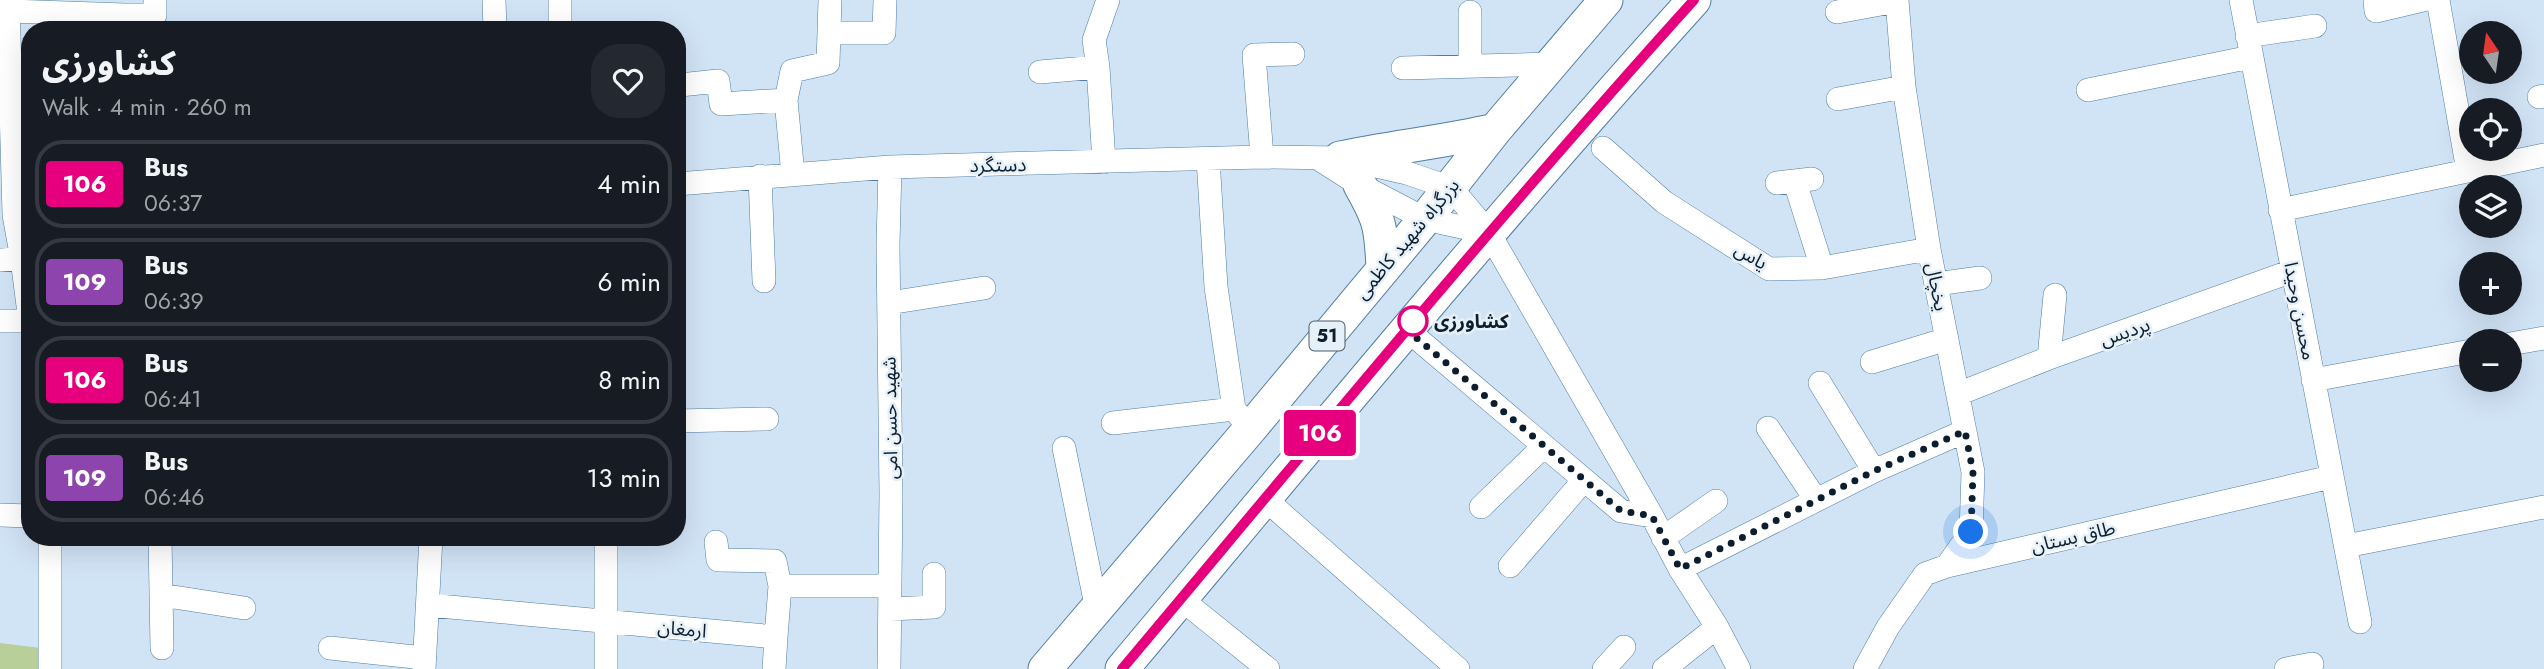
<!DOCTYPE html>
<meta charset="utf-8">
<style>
:root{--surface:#171b24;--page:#242831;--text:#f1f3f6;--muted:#9ea1a6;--line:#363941}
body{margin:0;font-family:Jost,"Noto Sans Arabic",sans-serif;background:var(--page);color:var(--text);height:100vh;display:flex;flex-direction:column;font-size:26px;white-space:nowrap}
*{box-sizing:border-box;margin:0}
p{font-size:23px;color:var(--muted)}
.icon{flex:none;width:38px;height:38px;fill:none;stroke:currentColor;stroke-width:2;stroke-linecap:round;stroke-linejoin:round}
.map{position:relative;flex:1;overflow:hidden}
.drawer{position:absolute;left:21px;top:21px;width:665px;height:525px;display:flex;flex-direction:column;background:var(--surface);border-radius:28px;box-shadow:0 7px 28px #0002}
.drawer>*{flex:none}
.badge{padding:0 14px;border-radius:5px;font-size:24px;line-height:46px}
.needle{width:46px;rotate:347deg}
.controls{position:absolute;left:2459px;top:21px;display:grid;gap:14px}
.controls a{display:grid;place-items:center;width:63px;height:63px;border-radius:50%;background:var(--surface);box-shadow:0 7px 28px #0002;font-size:35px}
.you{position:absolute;width:35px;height:35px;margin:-18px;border:5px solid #fff;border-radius:50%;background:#1a73e8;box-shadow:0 0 0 10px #1a73e833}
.map>.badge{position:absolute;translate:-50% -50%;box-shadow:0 0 0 4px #fff}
.round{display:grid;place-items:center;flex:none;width:74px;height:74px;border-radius:28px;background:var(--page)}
.head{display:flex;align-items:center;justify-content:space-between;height:119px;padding:0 21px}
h1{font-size:33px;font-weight:800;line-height:52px}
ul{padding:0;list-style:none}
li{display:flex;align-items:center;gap:21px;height:88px;margin:0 14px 10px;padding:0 7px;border:4px solid var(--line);border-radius:28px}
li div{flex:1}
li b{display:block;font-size:26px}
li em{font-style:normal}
li .badge{min-width:77px;font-weight:700;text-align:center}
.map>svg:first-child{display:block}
.green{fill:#b8cf9a}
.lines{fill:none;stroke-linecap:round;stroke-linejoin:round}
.minor-casing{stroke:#517da5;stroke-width:24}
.highway-casing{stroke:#517da5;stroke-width:35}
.minor{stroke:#fff;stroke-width:23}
.highway{stroke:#fff;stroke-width:33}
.line-casing{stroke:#fff;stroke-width:16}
.line{stroke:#e6007e;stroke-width:10}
.walk{stroke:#0c1e2e;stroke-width:7;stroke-dasharray:0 12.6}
.stop-dot{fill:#fff;stroke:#e6007e;stroke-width:3.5}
.labels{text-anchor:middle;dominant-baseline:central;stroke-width:5;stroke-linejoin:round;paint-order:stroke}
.shield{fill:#e6f0f9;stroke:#4d5d6b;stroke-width:2}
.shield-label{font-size:18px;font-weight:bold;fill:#0c1e2e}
.street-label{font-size:19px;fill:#0c1e2e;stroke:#e6f0f9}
.stop-label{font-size:19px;font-weight:bold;fill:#0c1e2e;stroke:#e6f0f9;text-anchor:start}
</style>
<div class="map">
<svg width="2544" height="669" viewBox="0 0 2544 669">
<rect width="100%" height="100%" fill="#d1e4f6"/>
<path class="green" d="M 0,643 L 41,648 L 39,669 L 0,669 Z"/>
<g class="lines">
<defs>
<path id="minor" d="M 8,0 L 14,215 L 22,259 L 30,321
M 494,0 L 495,30
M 1897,0 L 1904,87 L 1929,249 L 1973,472 L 1971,532 L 1947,566
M 2241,0 L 2360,622
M 2375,0 L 2376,11 L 2423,0
M 2438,0 L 2468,171
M 9,11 L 125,15 L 126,30
M 1837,12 L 1897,1
M 125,15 L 155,15 L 155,0
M 560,30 L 560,0
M 829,33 L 884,33 L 885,0
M 2247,36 L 2315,26
M 1470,65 L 1470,12
M 1403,68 L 1552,64
M 1040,72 L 1098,67
M 680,85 L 718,81 L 721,104 L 786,100
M 2088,90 L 2251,57
M 2539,97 L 2544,96
M 1838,99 L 1904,87
M 1603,148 L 1664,202 L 1769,269 L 1822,268 L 1929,249
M 1262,157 L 1254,55 L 1293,54
M 1208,159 L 1216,287 L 1234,409 L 1250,429
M 1319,159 L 1360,185 L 1425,219 L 1489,233
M 1104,162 L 1098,67 L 1094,40 L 1108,0
M 793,175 L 786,100 L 792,71 L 828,63 L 830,0
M 760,176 L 764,281
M 1795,182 L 1822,268
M 1777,183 L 1812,179
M 677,184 L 890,167 L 1262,157 L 1340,158 L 1407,173 L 1451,188 L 1489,233 L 1652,516 L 1680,569 L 1717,627 L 1739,669
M 2280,210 L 2544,155
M 0,260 L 30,258
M 1936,284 L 1980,278
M 889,303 L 984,288
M 0,321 L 30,321
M 1406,329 L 1621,511 L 1652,516
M 2510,344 L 2544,338
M 2049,358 L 2055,295
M 1872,362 L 1947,339
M 2313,380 L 2471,351
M 1820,383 L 1874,471
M 1958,394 L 2049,358 L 2292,271
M 677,421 L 767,419
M 1113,423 L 1234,409
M 1768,428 L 1816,500
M 1064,448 L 1097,610
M 1265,499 L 1458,669
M 1481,507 L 1544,446
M 0,515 L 30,516
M 50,537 L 50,669
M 160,537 L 162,648
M 1663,538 L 1716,501
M 716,542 L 718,560 L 775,561 L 780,586
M 2346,546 L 2544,507
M 1510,566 L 1584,480
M 1680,569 L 1874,471 L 1965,431
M 161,595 L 244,608
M 1181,599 L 1268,669
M 428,605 L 776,637 L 780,586 L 890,586
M 890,609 L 934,607 L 934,574
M 330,648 L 424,658
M 424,669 L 431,537
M 606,669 L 606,537
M 774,669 L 776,637
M 889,669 L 891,494 L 888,245 L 890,167
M 1604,669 L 1624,647
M 1664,669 L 1717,627
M 1865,669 L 1888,627 L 1925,574 L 1947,566 L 2331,477
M 2286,669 L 2312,664"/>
<path id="highway" d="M 1340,158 C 1392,147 1444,142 1495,130
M 1360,185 C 1380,220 1381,227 1383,267
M 1045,669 L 1250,429 L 1425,219 L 1495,130 L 1606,0
M 1122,669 C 1311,444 1497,218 1694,0"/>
</defs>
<use href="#minor" class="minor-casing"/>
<use href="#highway" class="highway-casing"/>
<use href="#minor" class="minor"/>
<use href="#highway" class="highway"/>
</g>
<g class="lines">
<defs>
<path id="line" d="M 1122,669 C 1311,444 1497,218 1694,0"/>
</defs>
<use href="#line" class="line-casing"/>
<use href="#line" class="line"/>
<path class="walk" d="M 1413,321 L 1406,329 L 1621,511 L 1652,516 L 1680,569 L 1874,471 L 1965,431 L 1973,472 L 1971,532"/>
</g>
<circle class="stop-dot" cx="1413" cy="321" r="14"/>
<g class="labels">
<rect class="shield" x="1309.5" y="321.5" width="35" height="29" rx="5"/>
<g class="shield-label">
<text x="1327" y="336">51</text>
</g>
<g class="street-label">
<text transform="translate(998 165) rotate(-1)">دستگرد</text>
<text transform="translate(1407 239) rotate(-50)">بزرگراه شهید کاظمی</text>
<text transform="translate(1751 256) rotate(30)">یاس</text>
<text transform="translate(1937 287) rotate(79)">یخچال</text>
<text transform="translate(2300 311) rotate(79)">محسن وحیدا</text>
<text transform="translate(2125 332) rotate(-19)">پردیس</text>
<text transform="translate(890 418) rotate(-91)">شهید حسن امی</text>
<text transform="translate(2073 537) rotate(-13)">طاق بستان</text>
<text transform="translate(682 629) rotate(5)">ارمغان</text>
</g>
<g class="stop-label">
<text x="1434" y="321">کشاورزی</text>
</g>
</g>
</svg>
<div class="controls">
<a><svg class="needle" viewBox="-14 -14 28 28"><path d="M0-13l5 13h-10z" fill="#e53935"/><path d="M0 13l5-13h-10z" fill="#9ea1a6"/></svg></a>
<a><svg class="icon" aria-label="locate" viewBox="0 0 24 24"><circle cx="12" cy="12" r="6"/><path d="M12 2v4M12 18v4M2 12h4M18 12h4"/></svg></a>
<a><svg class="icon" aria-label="layers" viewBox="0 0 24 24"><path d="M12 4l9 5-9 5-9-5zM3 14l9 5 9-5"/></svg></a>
<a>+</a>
<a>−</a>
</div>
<div class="you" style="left:1971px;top:532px"></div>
<b class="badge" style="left:1320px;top:433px;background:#e6007e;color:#fff">106</b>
<section class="drawer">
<div class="head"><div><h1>کشاورزی</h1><p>Walk · 4 min · 260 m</p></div><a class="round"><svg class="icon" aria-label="heart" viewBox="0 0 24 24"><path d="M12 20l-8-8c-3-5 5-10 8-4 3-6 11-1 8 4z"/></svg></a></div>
<ul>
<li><span class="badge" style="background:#e6007e;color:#fff">106</span><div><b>Bus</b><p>06:37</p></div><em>4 min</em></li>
<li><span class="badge" style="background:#8e44ad;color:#fff">109</span><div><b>Bus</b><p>06:39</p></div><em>6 min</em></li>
<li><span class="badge" style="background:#e6007e;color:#fff">106</span><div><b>Bus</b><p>06:41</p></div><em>8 min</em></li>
<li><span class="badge" style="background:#8e44ad;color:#fff">109</span><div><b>Bus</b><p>06:46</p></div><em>13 min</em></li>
</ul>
</section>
</div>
